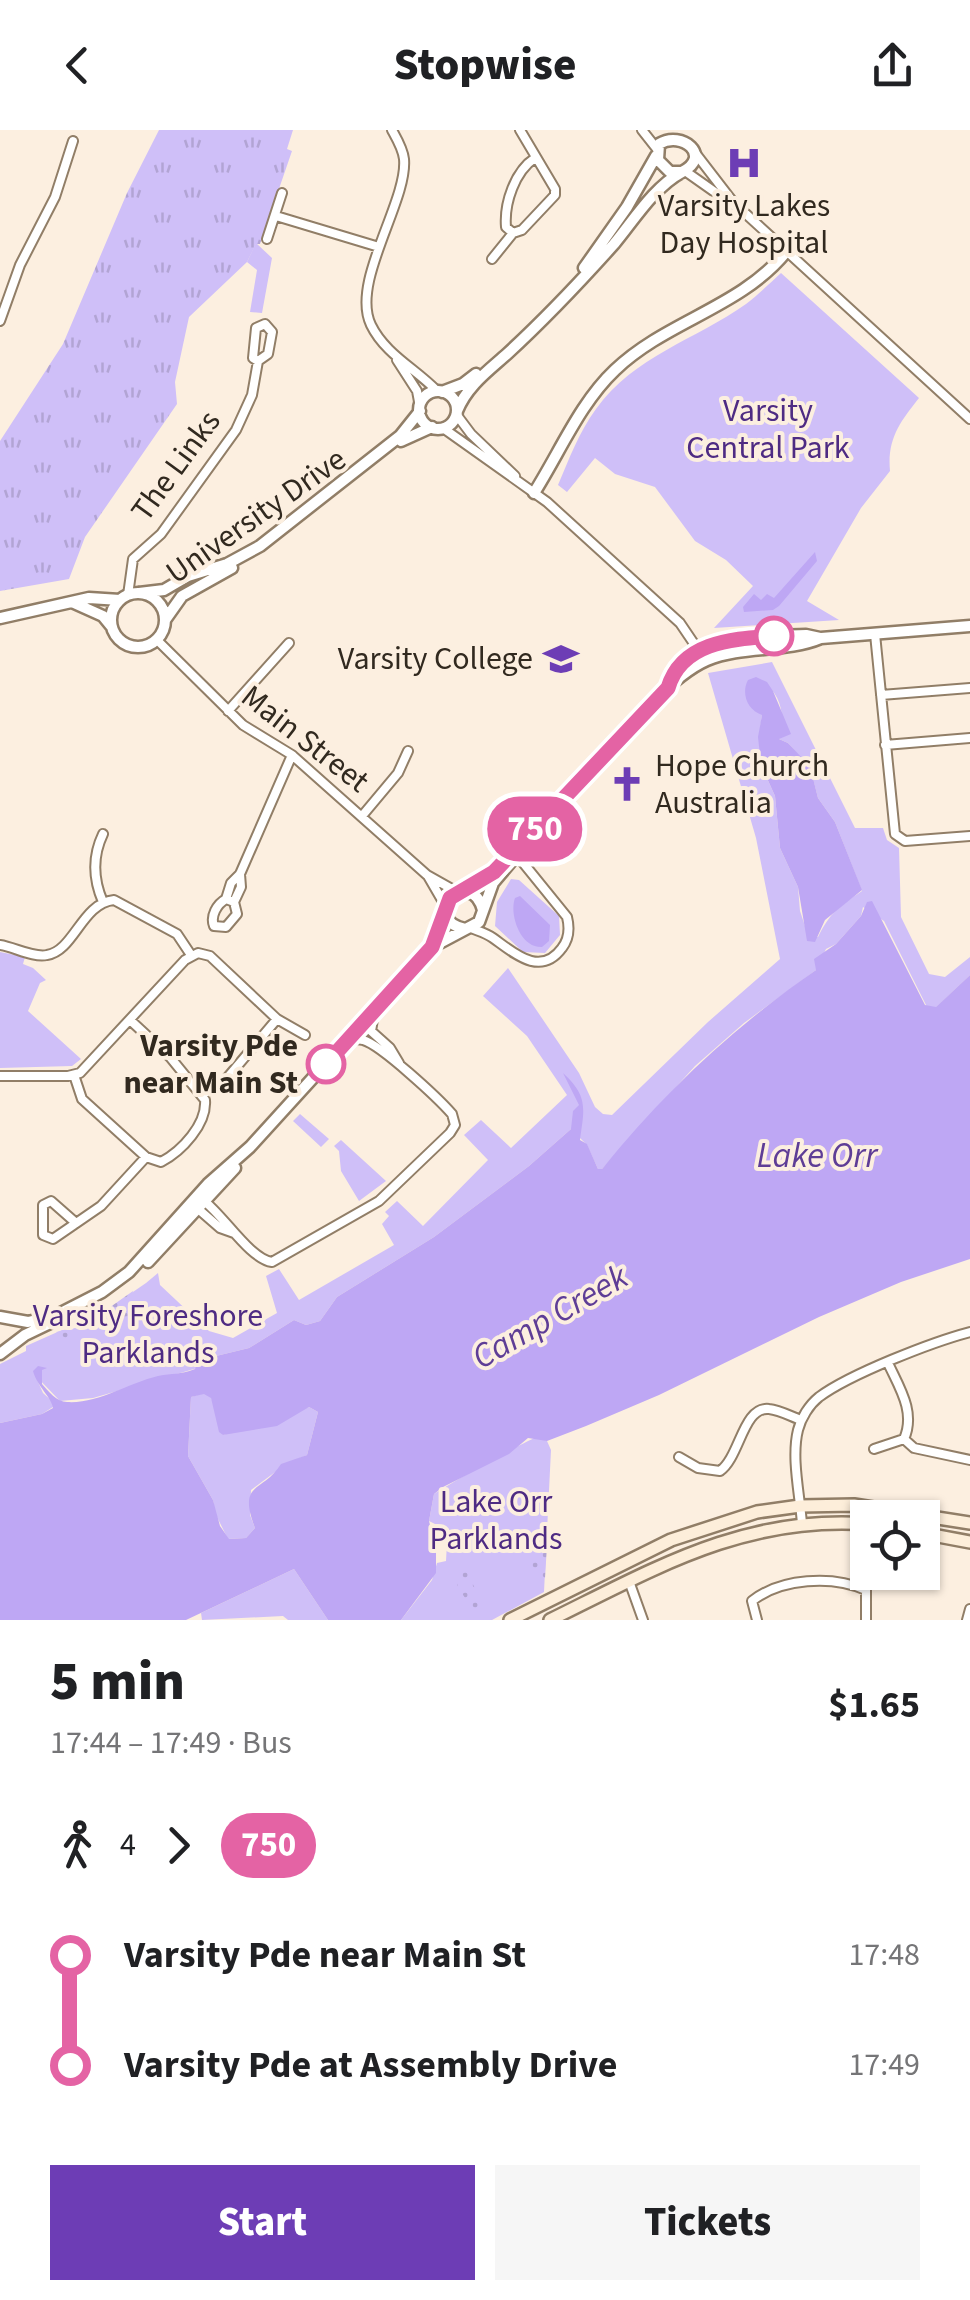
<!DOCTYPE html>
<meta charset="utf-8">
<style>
:root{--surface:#fff;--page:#f6f6f6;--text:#202124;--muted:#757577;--accent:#6d3db5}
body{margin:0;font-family:"Source Sans 3",sans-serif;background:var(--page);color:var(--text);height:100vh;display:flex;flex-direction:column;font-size:38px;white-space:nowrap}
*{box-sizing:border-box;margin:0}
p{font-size:32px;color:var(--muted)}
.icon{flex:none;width:55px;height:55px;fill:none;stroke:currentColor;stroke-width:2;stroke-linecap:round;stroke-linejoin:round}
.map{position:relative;height:1490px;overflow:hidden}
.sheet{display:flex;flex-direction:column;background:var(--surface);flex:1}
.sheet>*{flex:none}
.badge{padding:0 20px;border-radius:32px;font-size:35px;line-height:65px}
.controls{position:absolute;left:850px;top:1370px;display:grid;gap:20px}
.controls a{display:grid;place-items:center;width:90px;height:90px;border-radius:0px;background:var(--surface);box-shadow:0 2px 8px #0004;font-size:50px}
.map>.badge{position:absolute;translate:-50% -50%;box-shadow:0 0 0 5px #fff}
.legs{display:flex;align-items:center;gap:15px;height:110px;padding:0 50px;font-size:32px}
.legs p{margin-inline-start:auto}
.head{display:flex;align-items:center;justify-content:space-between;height:170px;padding:0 50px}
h1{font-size:55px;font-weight:800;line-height:75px}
.action{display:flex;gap:20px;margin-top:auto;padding:20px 50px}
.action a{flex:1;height:115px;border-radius:0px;background:var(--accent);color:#fff;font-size:40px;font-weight:800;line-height:115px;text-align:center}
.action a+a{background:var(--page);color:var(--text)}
ul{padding:0 50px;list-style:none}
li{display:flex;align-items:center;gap:35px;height:110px;font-size:38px}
li i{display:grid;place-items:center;width:15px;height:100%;margin:0 12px;background:currentColor}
li i::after{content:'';width:25px;height:25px;margin:-12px;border:8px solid;border-radius:50%;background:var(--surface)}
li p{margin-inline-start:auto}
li:first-child i{background:linear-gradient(#0000 50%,currentColor 0)}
li:last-child i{background:linear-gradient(currentColor 50%,#0000 0)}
header{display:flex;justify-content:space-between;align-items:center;height:130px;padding:0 50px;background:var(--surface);font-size:45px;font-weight:800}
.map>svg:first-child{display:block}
.grass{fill:url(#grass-tufts)}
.park{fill:#cfbff8;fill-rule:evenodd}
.garden{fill:url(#garden-dots)}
.water{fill:#bea7f4;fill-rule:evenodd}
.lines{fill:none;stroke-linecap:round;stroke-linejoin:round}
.minor-casing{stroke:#917e67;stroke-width:12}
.tertiary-casing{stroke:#917e67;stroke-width:15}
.secondary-casing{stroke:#917e67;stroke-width:16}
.minor{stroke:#fff;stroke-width:8}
.tertiary{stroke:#fff;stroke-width:10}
.secondary{stroke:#fdeeda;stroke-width:11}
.line-1-casing{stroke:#fff;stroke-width:22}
.line-1{stroke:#e463a4;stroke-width:15}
.stop-1-dot{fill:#fff;stroke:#e463a4;stroke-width:5}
.labels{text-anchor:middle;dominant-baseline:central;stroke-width:8;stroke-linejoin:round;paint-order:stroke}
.poi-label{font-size:32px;fill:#31291f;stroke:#fcefe0}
.park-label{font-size:32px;fill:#4e2b83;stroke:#fcefe0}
.street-label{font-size:32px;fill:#31291f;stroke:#fcefe0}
.stop-label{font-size:32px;font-weight:bold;fill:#31291f;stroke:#fcefe0;text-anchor:end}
.water-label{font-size:35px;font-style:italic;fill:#5e3d96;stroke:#fcefe0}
</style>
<header><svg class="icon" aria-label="back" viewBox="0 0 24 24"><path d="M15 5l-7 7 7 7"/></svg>Stopwise<svg class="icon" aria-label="share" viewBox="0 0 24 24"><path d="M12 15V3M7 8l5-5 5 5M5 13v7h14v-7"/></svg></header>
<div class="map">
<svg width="970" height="1490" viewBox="0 0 970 1490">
<defs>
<pattern id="grass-tufts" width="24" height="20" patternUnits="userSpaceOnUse" patternTransform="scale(2.5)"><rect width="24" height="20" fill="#cfbff8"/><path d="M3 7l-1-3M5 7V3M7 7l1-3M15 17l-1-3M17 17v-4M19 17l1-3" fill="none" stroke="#b2a4d4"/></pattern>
<pattern id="garden-dots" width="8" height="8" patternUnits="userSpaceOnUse" patternTransform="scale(2.5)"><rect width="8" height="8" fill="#cfbff8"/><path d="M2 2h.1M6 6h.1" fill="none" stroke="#b2a4d4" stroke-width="1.8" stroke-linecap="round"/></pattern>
</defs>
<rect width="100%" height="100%" fill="#fcefe0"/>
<path class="grass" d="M 159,0 L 293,0 L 287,19 L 292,21 L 260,114 L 256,114 L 247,132 L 189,187 L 175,252 L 177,274 L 85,407 L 69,449 L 0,461 L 0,311 L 63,214 L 127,63 Z"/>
<path class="park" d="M 256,113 L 272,128 L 262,183 L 250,182 L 257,140 L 247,132 Z
M 781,143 L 919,268 C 900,292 887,309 890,341 L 861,378 L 807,471 L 839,490 L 714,498 L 753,456 L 726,430 L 695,411 L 655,357 L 615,344 L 595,328 L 567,362 L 558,355 C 569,329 579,302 596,279 C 634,226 695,210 746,174 C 758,165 770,153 781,143 Z
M 772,532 L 855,698 L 883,698 L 887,710 L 899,718 L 901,787 L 929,844 L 945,847 L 970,827 L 970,845 L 930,883 L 884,791 L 863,777 L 861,786 L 836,814 L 826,819 L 816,840 L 744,893 L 695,936 L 602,1039 L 598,1039 L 587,1015 L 571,999 L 529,1036 L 434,1107 L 337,1167 L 320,1191 L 306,1195 L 294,1190 L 249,1218 L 216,1226 L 208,1235 L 93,1268 L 60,1271 L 35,1245 L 43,1263 L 53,1272 L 53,1277 L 42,1284 L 0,1293 L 0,1234 L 26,1221 L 26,1216 L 62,1200 L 82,1197 L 146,1153 L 158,1143 L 160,1155 L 209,1201 L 233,1208 L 277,1183 L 266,1146 L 279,1139 L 299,1170 L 394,1115 L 382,1094 L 389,1086 L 385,1082 L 397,1071 L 423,1096 L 488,1030 L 464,1005 L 481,990 L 511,1018 L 567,965 L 527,906 L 483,866 L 508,838 L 579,943 L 595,977 L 603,984 L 612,985 L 708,892 L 780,829 L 756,708 L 708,543 ZM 756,548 C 780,559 787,585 779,609 L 788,613 L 810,637 L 818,668 L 835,692 L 862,761 C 838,777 830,783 818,807 L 808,805 L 800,781 L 798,757 L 780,718 L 775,666 L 761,635 L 759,607 L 762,585 Z
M 511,749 L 519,750 L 559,786 L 560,805 L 545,823 L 523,822 L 495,796 L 497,772 Z
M 0,822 L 25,827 L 23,834 L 33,838 L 46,850 L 40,853 L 28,881 L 81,929 L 72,936 L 0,938 Z
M 300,984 L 329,1009 L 321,1017 L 293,991 Z
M 341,1010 L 386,1051 L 359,1071 L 341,1041 L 339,1021 L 334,1016 Z
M 204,1263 L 211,1267 L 223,1305 L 309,1277 L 318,1282 L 307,1325 L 286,1334 L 251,1360 L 250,1385 L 255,1398 L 246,1408 L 228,1409 L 215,1383 L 213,1370 L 188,1326 L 191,1267 Z
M 538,1307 L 547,1311 L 551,1320 L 544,1462 L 492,1490 L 401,1490 L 432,1450 L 437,1433 L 446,1431 L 447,1413 L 443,1398 L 429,1391 L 434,1364 C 445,1356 530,1308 538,1307 Z
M 294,1439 L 328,1490 L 288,1490 L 283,1486 L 202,1490 L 201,1483 Z"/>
<path class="garden" d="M 133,1161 L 128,1186 L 106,1189 L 67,1209 L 56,1202 L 82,1197 Z
M 529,1405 L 533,1405 L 538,1415 L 547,1415 L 545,1448 L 538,1447 L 532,1442 Z
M 466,1440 L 482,1473 L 476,1484 L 457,1456 L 458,1447 Z"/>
<path class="water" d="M 815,422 L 817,431 L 779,476 L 773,480 L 744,482 L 743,477 L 754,464 L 761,470 L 767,464 L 774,468 Z
M 756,547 L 767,552 L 773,561 L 791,604 L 779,609 L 788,613 L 810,636 L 818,668 L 835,692 L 862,760 L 825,790 L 815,812 L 807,811 L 798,757 L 780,718 L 775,666 L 761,635 L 758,607 L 762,585 C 747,580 741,563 748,550 Z
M 520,766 L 550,795 L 549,811 L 542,817 C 520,818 509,784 515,768 Z
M 872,771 L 925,875 L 936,877 L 970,845 L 970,1129 L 901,1152 L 819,1187 L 659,1265 L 586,1296 L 547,1311 L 528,1308 L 509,1324 L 443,1357 L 434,1364 L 429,1391 L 436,1419 L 436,1443 L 401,1490 L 328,1490 L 294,1439 L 186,1490 L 0,1490 L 0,1293 L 42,1284 L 53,1278 C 52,1268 37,1256 33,1241 L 38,1236 L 47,1238 L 42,1240 L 42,1254 C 48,1261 57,1272 67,1272 C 98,1274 128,1253 158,1246 C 173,1243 179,1245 195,1239 L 199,1229 L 208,1234 L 216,1226 L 249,1218 L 294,1190 L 306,1195 L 320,1191 L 337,1167 L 434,1107 L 529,1036 L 571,999 L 573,981 L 579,975 L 563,943 C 589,967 584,979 580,1010 L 587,1014 L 598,1039 L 602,1039 C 664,962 735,896 816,840 L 814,829 L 836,814 L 861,786 L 867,772 ZM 204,1264 L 211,1268 L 219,1302 L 223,1305 L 277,1296 L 309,1277 L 318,1282 L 307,1325 L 281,1334 C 263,1363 237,1351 255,1398 L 246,1408 L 229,1409 L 220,1396 L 213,1370 L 188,1326 L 191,1267 Z"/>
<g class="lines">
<defs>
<path id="minor" d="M 392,0 C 397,9 403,19 404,29 C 408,71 350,152 371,195 C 385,224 416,239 437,261
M 642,0 L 657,19
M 696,24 L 733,72
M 685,41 L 746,84 L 970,289
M 276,86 L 379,117
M 513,103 L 506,97 C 504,73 515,41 535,28
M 267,109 L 282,63
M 492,129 L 513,103 L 522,100 L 555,65 L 555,59 L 520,0
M 0,191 L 20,135 L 55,67 L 73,11
M 397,230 L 417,261 L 420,277
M 456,284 L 471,304 L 515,346
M 443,298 L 547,372 L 680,493 L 701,524
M 128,465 L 133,429 L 161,404 L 236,300 L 252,265 L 258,231 L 268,224 L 272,202 L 265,194 L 256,198 L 253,228 L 258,231
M 875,504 L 895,704 L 905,711 L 970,706
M 156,509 L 243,595 L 292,625 L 427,745 L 459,763
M 881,565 L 970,558
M 228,581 L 289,513
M 885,615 L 970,608
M 362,686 L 398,643 L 408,621
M 103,704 C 92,727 93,749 103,772
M 428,746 L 446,777
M 226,769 L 231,753 L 240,744 L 292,625
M 234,772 L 226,769 C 217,774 210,786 214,796 L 226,797 L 237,784 L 234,772 L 241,757 L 240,744
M 471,798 C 478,801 486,803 493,808 C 513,822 540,848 562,818 C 569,809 570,799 567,787 L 520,729 L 523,721
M 0,815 C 14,817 33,828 47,825 C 74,821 82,773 114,770 L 177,804 L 191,825
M 374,884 L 371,901 L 390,918 L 399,933
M 74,945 L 82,969 L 146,1027 L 161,1032 C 182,1021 207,994 205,970 L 170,927 L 130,890
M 0,946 L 68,946 L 80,943 L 185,830 L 198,823 L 210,826 L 277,889 L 305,905
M 203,964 L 222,954 L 277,889
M 204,1071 C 224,1086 250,1129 272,1132 L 379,1071 L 450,1003 L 455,995 L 452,984 C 438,968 381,915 363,910 C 355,908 353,910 347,913
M 197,1078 L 220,1098 L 234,1103
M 76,1093 L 51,1071 L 43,1075 L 43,1105 L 53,1109 L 101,1076 L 146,1027
M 888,1233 C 899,1257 916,1282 904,1309
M 904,1309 L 914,1318 L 970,1330
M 874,1319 L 904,1309
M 679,1327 L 698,1338 L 720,1341 C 740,1327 743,1276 769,1279 C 780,1280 792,1287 801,1290
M 802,1394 C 800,1365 791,1328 798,1300 C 801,1288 809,1275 819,1267 C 850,1244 932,1212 970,1202
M 629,1451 L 643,1490
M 757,1490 L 752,1471 C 781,1448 832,1445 866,1460 L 866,1490
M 967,1490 L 970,1479"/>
<path id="tertiary" d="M 584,138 L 627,77 L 656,26
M419 280a19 19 0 1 1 38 0a19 19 0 1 1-38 0Z
M 442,262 L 463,254 L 476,244
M 457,281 C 467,256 488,241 507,224 C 545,189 580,152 614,114 C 634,90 654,57 682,42 C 713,26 682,0 659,14 L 658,30 L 670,42 L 682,42
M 401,311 L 432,297
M 534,363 C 560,322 580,273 615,240 C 666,191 740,178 786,122
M 139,463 L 164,460 L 188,446 L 227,434 L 260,416 L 400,306 L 420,281
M111 490a27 27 0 1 1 54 0a27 27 0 1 1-54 0Z
M 74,473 L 103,486 L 112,497
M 0,488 L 89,468 L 120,470
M 165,490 L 182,466 L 232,438
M 668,557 C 685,502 760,507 806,505 L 820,508
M 546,689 C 590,647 656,552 707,530 C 743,515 785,523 821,508 L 970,496
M 464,762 L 486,749 L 527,707
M 465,799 C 418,789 470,734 483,780
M 432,816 L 446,782
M 148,1132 L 235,1038
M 0,1187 L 28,1192 L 57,1185 L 102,1162 L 129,1142 L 208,1054 L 250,1017 L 432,817 L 479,792 L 493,753 L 551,684
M 0,1224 L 25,1205 L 50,1193"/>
<path id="secondary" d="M 922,1403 L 970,1412
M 510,1490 L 671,1410 L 757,1382 L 800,1376 L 854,1375 L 970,1393
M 550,1490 C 656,1438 745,1385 868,1394"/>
</defs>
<use href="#minor" class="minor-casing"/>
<use href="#tertiary" class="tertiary-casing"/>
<use href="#secondary" class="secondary-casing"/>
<use href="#minor" class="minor"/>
<use href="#tertiary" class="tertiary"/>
<use href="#secondary" class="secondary"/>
</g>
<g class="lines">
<defs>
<path id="line-1" d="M 326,934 L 432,817 L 450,768 L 494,742 L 668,558 C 682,511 734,509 774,506"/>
</defs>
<use href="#line-1" class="line-1-casing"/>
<use href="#line-1" class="line-1"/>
</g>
<defs>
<symbol id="hospital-bare" viewBox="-9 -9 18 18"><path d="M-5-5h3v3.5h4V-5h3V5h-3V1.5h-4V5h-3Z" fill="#6d3db5" stroke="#fcefe0" stroke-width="2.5" paint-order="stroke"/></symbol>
<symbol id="school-bare" viewBox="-9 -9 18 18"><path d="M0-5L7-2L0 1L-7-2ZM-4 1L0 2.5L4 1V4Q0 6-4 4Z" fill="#6d3db5" stroke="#fcefe0" stroke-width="2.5" paint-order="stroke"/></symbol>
<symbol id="church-bare" viewBox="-9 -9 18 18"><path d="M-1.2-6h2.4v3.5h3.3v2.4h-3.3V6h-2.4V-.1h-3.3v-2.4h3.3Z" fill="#6d3db5" stroke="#fcefe0" stroke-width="2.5" paint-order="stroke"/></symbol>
</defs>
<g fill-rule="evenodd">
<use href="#hospital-bare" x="719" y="8" width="50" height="50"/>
<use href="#school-bare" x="536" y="504" width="50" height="50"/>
<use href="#church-bare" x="602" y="629" width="50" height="50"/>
</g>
<g class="stop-1-dot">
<circle cx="774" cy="506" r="18"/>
<circle cx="326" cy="934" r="18"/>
</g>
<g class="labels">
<g class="poi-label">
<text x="744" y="76">Varsity Lakes<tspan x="744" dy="37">Day Hospital</tspan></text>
<text x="533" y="529" text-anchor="end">Varsity College</text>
<text x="655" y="636" text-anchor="start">Hope Church<tspan x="655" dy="37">Australia</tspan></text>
</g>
<g class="park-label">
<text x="768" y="281">Varsity<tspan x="768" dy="37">Central Park</tspan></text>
<text x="148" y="1186">Varsity Foreshore<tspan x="148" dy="37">Parklands</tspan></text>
<text x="496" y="1372">Lake Orr<tspan x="496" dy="37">Parklands</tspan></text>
</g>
<g class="street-label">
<text transform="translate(176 336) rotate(-54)">The Links</text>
<text transform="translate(256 386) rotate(-35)">University Drive</text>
<text transform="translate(305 609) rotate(38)">Main Street</text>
</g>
<g class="stop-label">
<text x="298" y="916">Varsity Pde<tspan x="298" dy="37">near Main St</tspan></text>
</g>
<g class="water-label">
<text x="817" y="1026">Lake Orr</text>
<text transform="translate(550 1187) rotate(-30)">Camp Creek</text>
</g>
</g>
</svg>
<div class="controls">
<a><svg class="icon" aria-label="locate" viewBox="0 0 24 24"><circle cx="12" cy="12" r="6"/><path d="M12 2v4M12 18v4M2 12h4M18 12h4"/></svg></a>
</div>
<b class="badge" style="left:535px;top:699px;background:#e463a4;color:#fff">750</b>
</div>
<section class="sheet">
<div class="head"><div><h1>5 min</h1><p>17:44 – 17:49 · Bus</p></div><b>$1.65</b></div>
<div class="legs"><svg class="icon" aria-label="walk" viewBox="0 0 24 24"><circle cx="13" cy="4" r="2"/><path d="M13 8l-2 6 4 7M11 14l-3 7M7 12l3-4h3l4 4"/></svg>4<svg class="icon" aria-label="forward" viewBox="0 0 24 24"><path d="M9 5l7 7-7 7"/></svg><b class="badge" style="background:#e463a4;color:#fff">750</b></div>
<ul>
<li><i style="color:#e463a4"></i><b>Varsity Pde near Main St</b><p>17:48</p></li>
<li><i style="color:#e463a4"></i><b>Varsity Pde at Assembly Drive</b><p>17:49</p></li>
</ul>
<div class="action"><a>Start</a><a>Tickets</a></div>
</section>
